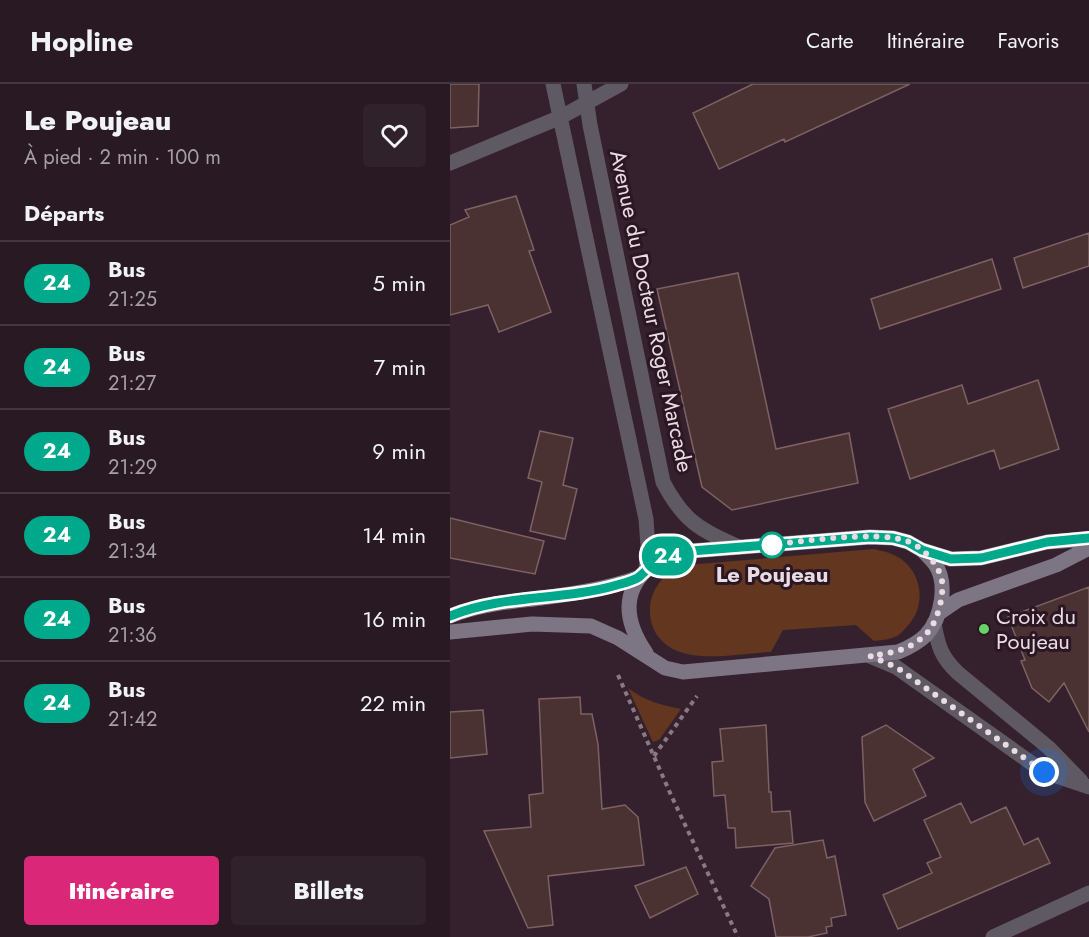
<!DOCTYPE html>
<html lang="fr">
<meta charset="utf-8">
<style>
:root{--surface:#281922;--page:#30222a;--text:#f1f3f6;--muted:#a5a0a5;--line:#443840;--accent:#db2777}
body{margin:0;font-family:Jost,sans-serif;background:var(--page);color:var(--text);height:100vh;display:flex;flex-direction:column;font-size:22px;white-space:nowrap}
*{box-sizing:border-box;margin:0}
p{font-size:20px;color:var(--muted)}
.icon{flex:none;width:33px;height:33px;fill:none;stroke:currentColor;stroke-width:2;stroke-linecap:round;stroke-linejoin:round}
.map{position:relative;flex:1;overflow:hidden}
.drawer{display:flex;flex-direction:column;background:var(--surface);width:450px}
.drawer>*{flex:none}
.badge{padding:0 12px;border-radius:20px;font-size:21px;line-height:39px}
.you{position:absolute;width:30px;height:30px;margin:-15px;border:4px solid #fff;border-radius:50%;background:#1a73e8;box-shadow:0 0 0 9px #1a73e833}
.map>.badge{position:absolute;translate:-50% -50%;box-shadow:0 0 0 3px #fff}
h2{padding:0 24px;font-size:22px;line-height:54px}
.round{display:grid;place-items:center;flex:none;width:63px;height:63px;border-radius:6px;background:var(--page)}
.overview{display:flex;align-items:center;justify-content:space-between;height:102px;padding:0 24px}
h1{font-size:28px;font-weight:800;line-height:45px}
.cta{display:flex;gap:12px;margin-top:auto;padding:12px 24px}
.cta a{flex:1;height:69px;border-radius:6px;background:var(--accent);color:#fff;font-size:24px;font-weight:800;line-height:69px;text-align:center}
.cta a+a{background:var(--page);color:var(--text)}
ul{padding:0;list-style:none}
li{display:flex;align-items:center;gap:18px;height:84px;padding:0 24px;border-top:2px solid var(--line)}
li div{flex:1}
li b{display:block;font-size:22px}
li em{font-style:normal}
li .badge{min-width:66px;font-weight:700;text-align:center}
header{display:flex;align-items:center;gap:36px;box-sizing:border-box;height:84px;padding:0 30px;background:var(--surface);border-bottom:2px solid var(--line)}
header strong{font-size:28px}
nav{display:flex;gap:33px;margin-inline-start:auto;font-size:21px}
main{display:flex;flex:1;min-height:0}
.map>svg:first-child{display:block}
.green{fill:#62361f}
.building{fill:#4a3132;stroke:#7e6263;stroke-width:1.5}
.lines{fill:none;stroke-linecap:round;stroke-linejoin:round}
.path{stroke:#8a7983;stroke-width:4;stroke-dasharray:4.5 4.5;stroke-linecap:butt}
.minor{stroke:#5f5963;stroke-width:15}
.secondary{stroke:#7d7584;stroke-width:15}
.line-casing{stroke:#fff;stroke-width:14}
.line{stroke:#00a98b;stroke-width:9}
.walk{stroke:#eadce3;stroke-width:6;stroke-dasharray:0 10.8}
.stop-dot{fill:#fff;stroke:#00a98b;stroke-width:3}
.poi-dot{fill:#65d467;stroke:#2b1723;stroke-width:2}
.labels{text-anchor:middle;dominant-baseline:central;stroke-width:6;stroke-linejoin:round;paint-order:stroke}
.street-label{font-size:22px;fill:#eadce3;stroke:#2b1723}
.stop-label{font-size:22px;font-weight:bold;fill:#eadce3;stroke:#2b1723}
.poi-label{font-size:22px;fill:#eadce3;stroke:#2b1723;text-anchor:start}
</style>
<header>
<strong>Hopline</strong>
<nav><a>Carte</a><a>Itinéraire</a><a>Favoris</a></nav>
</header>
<main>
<section class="drawer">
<div class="overview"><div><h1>Le Poujeau</h1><p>À pied · 2 min · 100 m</p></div><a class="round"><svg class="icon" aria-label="heart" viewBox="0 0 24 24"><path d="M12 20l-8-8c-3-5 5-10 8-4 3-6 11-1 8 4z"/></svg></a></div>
<h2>Départs</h2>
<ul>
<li><span class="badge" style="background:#00a98b;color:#fff">24</span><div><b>Bus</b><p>21:25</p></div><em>5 min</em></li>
<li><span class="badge" style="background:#00a98b;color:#fff">24</span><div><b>Bus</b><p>21:27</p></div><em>7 min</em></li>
<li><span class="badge" style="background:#00a98b;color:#fff">24</span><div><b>Bus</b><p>21:29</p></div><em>9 min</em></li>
<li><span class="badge" style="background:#00a98b;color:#fff">24</span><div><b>Bus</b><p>21:34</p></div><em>14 min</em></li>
<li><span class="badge" style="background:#00a98b;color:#fff">24</span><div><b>Bus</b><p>21:36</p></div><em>16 min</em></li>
<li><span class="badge" style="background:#00a98b;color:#fff">24</span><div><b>Bus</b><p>21:42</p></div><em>22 min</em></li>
</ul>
<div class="cta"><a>Itinéraire</a><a>Billets</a></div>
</section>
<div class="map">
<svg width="639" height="853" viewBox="0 0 639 853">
<rect width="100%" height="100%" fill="#35212d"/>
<path class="green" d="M 424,465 C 431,467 439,468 446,472 C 471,485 477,518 460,539 C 455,545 450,552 442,554 C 436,556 430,556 424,557 L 406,541 L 333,546 L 321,568 C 294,569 255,577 230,568 C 185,552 193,491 237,481 Z
M 178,604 C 195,617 211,621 231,625 L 209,656 L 203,658 Z"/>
<path class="building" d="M 0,0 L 29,0 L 28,42 L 0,44 Z
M 303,0 L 460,0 L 335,58 L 334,55 L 269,85 L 243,29 Z
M 66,112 L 84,166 L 79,167 L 101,228 L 49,248 L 38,221 L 0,231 L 0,141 L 19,133 L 15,126 Z
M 639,149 L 639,182 L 573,204 L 564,174 Z
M 542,175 L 551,205 L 430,245 L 421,215 Z
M 288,189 L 326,365 L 399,349 L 408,399 L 282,426 L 252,403 L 207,205 Z
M 588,296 L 609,365 L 550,385 L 544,366 L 460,395 L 438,325 L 512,301 L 518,320 Z
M 90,347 L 123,354 L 113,401 L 127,405 L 115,455 L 80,447 L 92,398 L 78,394 Z
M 0,434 L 94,457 L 85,490 L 0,474 Z
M 639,503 L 639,648 L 614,599 L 599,618 L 582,604 L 571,577 L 575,576 L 558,533 Z
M 130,613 L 131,630 L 142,630 L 148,660 L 152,725 L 175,721 L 188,733 L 194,781 L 98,792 L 103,841 L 78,844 L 34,747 L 81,743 L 79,711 L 93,709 L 89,615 Z
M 33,626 L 37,670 L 0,674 L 0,628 Z
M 316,641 L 319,708 L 321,708 L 322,728 L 340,727 L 343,759 L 286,764 L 285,744 L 278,744 L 275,711 L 264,712 L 262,678 L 273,677 L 270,645 Z
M 436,641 L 484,674 L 463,685 L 476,712 L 424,737 L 415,718 L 412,653 Z
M 511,719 L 521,739 L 556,723 L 574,761 L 588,754 L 600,779 L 448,845 L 433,811 L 482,789 L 477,779 L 491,773 L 474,736 Z
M 373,756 L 377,774 L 385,772 L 396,831 L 381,834 L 382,842 L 376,843 L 377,849 L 358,853 L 326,853 L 319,815 L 301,802 L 325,764 Z
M 236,783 L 248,810 L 200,834 L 185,802 Z"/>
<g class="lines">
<path class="path" d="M 168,591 L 221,711 L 288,853
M 204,672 L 247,612"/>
<path class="minor" d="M 103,0 L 196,435 L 198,462 L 196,486
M 134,0 L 140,41 L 213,398 C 234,438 249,445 289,463
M 0,79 L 111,33 L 171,0
M 484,539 C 488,562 491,573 508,589 L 599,664 L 631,697
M 420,572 L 446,583 L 594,688 L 639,703
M 543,853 L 639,809"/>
<path class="secondary" d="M 489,529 L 508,516 L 606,481 L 639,464
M 0,532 C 30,520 59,518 91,514 C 124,510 156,505 187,494
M 0,548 L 82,540 L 141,542 L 168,554 L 215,584 L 233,588 L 448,568 C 458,564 468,559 476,551 C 492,534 498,499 485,480 C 481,475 476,470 472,466
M 196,569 C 161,518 183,478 241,467 L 420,453 L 443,454 L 458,458 L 472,466 L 501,475 L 531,474 L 597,458 L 639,455"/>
</g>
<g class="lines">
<defs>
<path id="line" d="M 0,532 C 53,510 112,517 167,501 C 174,499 183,497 189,493 C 196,487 202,480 210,476 C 220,471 231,469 241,467 L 420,453 L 443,454 L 458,458 L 472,466 L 501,475 L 531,474 L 597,458 L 639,454"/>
</defs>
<use href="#line" class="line-casing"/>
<use href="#line" class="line"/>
<path class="walk" d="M 322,461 L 315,461 C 351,458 425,446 457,457 C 473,463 489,480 492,497 C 494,513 487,541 474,552 C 458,567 440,569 420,572 L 446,583 L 594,688"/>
</g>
<circle class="stop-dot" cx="322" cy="461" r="12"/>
<circle class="poi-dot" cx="534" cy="545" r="6"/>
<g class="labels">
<g class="street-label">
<text transform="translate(202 227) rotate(78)">Avenue du Docteur Roger Marcade</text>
</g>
<g class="stop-label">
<text x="322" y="490">Le Poujeau</text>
</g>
<g class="poi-label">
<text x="546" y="532">Croix du<tspan x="546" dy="25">Poujeau</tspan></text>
</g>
</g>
</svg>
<div class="you" style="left:594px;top:688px"></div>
<b class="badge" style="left:218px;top:472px;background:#00a98b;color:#fff">24</b>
</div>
</main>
